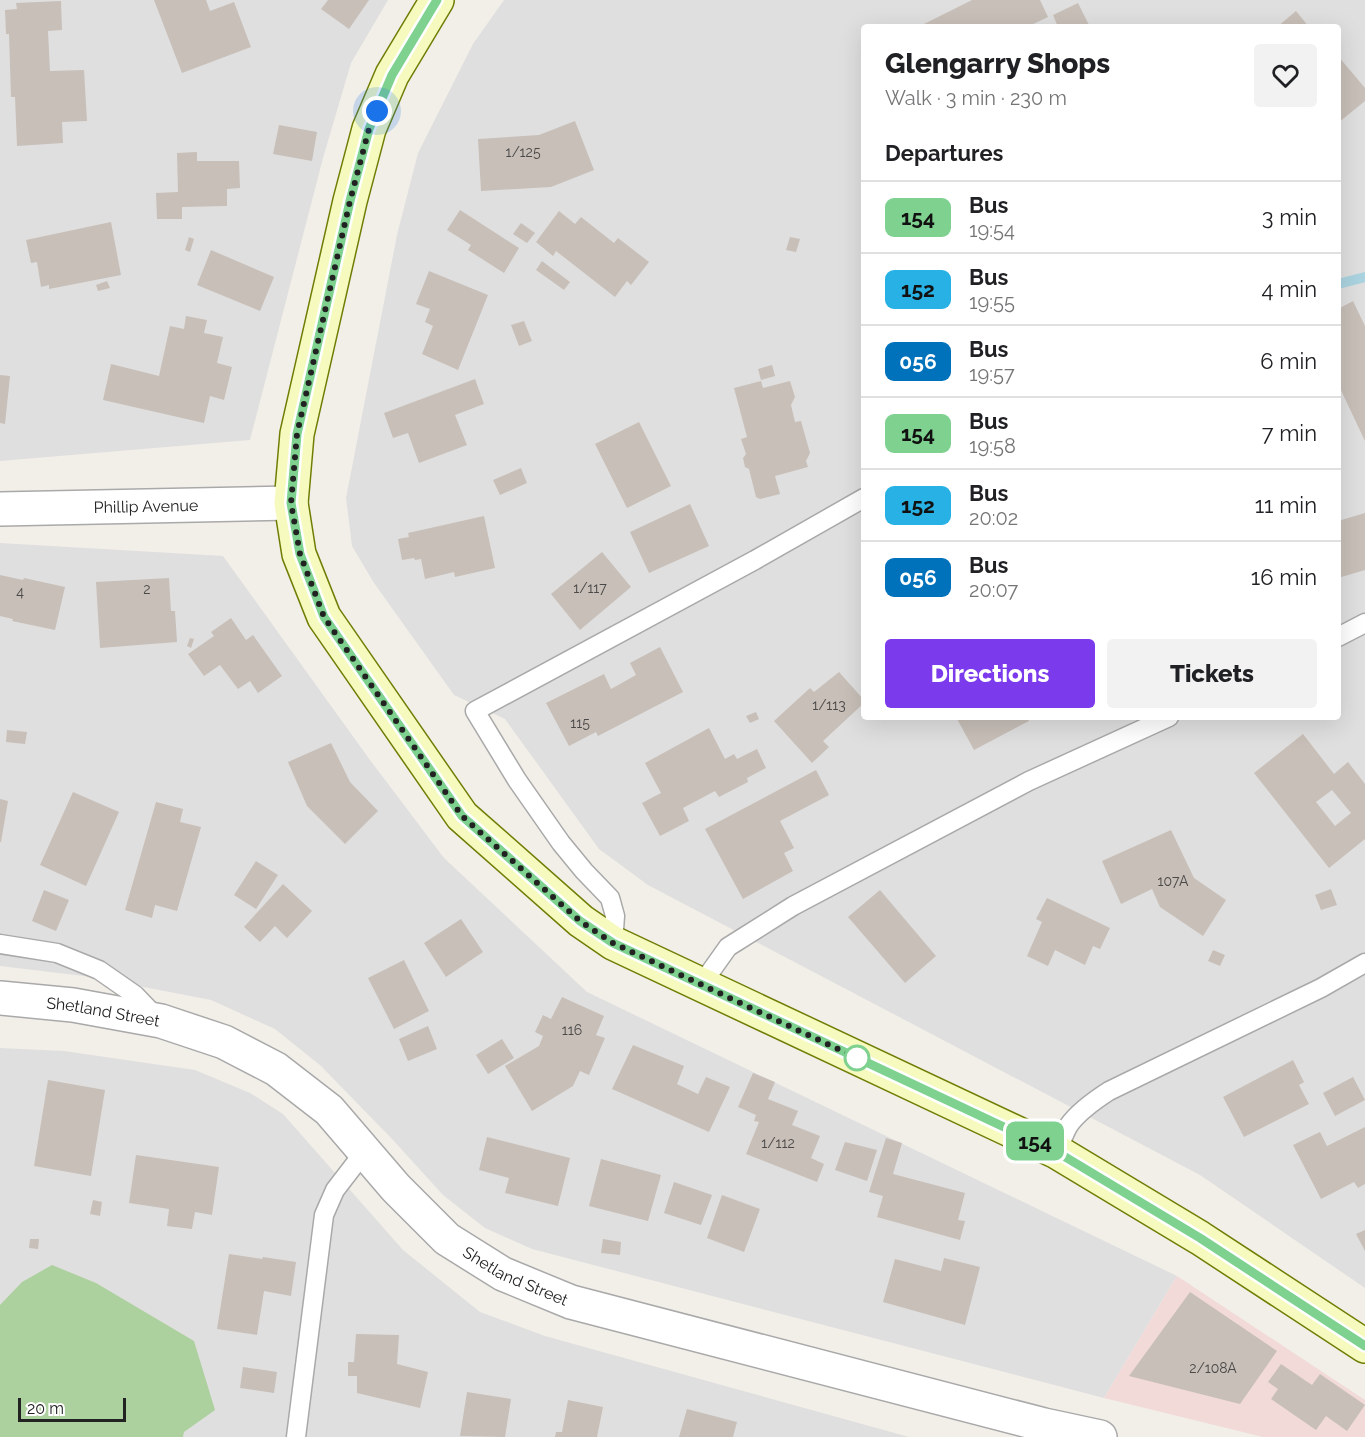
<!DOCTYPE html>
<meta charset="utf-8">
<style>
:root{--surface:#fff;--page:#f2f2f2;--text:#202124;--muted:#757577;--line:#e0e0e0;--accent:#7c3aed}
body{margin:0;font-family:Raleway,sans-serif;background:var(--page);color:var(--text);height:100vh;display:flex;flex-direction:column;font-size:22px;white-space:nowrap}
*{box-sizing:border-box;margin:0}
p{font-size:20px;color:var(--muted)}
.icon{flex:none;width:33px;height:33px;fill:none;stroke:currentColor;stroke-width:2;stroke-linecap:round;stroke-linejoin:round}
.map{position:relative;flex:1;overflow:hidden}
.drawer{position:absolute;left:861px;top:24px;width:480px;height:696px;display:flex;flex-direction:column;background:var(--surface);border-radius:6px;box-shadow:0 6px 24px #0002}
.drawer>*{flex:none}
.badge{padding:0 12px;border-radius:9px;font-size:21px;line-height:39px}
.scale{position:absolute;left:18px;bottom:15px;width:108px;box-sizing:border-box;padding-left:6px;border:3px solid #222;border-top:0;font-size:16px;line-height:21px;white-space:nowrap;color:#222;-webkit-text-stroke:4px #fff;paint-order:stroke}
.you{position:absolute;width:30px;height:30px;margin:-15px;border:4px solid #fff;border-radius:50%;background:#1a73e8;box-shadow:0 0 0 9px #1a73e833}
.map>.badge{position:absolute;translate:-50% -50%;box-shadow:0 0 0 3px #fff}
h2{padding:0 24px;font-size:22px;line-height:54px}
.round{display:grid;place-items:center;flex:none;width:63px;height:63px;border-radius:6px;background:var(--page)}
.summary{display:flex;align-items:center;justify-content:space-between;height:102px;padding:0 24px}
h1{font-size:28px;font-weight:800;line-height:45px}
.cta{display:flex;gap:12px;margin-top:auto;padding:12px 24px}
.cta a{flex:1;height:69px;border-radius:6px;background:var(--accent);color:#fff;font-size:24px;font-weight:800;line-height:69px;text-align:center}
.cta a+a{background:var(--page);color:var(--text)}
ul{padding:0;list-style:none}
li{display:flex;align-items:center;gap:18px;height:72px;padding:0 24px;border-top:2px solid var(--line)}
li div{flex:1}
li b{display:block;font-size:22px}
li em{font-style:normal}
li .badge{min-width:66px;font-weight:700;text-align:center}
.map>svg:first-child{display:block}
.residential{fill:#e0dfdf;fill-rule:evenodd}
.commercial{fill:#f2dad9}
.forest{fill:#add19e}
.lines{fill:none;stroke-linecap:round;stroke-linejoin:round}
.stream{stroke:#aad3df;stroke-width:10}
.building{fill:#c7bfb8;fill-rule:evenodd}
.lane-casing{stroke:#a9a9a9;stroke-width:21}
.street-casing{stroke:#a9a9a9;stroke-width:36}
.secondary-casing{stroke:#707d05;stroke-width:36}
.lane{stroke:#fff;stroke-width:18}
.street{stroke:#fff;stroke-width:33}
.secondary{stroke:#f7fabf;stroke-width:33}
.line-casing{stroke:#fff;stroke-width:14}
.line{stroke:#7ed18f;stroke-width:9}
.walk{stroke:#222;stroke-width:6;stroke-dasharray:0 10.8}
.stop-dot{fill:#fff;stroke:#7ed18f;stroke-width:3}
.labels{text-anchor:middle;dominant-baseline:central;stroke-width:5;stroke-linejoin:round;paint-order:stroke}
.number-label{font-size:14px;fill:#4b4948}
.street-label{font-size:16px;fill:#222;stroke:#fff}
</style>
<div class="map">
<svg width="1365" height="1437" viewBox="0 0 1365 1437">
<rect width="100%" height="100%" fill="#f2efe9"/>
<path class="residential" d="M 0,0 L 388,0 L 351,63 L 323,158 L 250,440 L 0,461 Z
M 504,0 L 1365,0 L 1365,1288 L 1200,1175 L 648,885 L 599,849 L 505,719 L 454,695 L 374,583 L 352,546 L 346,498 L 397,235 L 418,153 L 473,44 ZM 864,27 L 1338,27 L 1338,717 L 864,717 Z
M 0,543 L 223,556 L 370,760 L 444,858 L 587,992 L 1177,1276 L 1104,1398 L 532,1249 L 485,1228 L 443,1195 L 393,1140 L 321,1066 L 275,1029 L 211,1000 L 92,977 L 0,966 Z
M 0,1048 L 64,1051 L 195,1070 L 250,1093 L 283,1114 L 403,1250 L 480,1312 L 545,1336 L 909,1437 L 0,1437 Z"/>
<path class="commercial" d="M 1177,1276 L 1365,1400 L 1365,1437 L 1263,1437 L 1104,1398 Z"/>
<path class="forest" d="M 52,1265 L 96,1283 L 194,1341 L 215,1410 L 184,1432 L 183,1437 L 0,1437 L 0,1305 L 22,1282 Z"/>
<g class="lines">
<path class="stream" d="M 1338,284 L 1365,277"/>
</g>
<path class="building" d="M 154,0 L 206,0 L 210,11 L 234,2 L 251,47 L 182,73 Z
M 328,0 L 369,0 L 349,29 L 321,9 Z
M 972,0 L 1040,0 L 1048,17 L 1027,27 L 918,27 Z
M 61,1 L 62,30 L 48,31 L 50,71 L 84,70 L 87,121 L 62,122 L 63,143 L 17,146 L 15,97 L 11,97 L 9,34 L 6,34 L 5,10 L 17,9 L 16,3 Z
M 1078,3 L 1090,27 L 1058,27 L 1053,15 Z
M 1296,11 L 1309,27 L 1277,27 Z
M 1338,56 L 1365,88 L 1365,101 L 1338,123 Z
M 575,121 L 594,170 L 551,187 L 481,191 L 478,139 L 539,135 Z
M 279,125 L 317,132 L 312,161 L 273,154 Z
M 197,152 L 197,161 L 239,161 L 240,188 L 227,189 L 227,206 L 182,207 L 182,219 L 157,219 L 156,193 L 178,192 L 177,153 Z
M 460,210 L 519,248 L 504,273 L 468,250 L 471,245 L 447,230 Z
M 559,211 L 575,224 L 581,217 L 614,243 L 618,238 L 649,262 L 631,285 L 627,281 L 615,297 L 556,251 L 553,256 L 536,242 Z
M 111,222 L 121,275 L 49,289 L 49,285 L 41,287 L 37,262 L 31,263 L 26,240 Z
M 521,223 L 535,233 L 527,243 L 513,234 Z
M 189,237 L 194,239 L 190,252 L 185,250 Z
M 790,237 L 800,239 L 796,252 L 786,250 Z
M 211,250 L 274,277 L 260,311 L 197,285 Z
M 542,261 L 570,282 L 564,290 L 536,270 Z
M 429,271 L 488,295 L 458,370 L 422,354 L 433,326 L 425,322 L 430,309 L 416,304 Z
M 107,281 L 110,288 L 98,291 L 96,285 Z
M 1353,301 L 1365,326 L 1365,441 L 1338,384 L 1338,309 Z
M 186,316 L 207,320 L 204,333 L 223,337 L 217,363 L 232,367 L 224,400 L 210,396 L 204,423 L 103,400 L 111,364 L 159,376 L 170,326 L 184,329 Z
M 524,321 L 532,341 L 519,346 L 511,325 Z
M 772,365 L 775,376 L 761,380 L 758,369 Z
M 0,375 L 10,376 L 5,424 L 0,423 Z
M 475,379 L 484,404 L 455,415 L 467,445 L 419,463 L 408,433 L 393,438 L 384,413 Z
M 761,381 L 763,388 L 790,381 L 795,397 L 791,405 L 795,422 L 801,421 L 810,453 L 806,461 L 808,467 L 775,476 L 780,494 L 760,499 L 756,497 L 749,469 L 745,467 L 743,458 L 746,454 L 741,439 L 747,437 L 734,388 Z
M 639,422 L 671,486 L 627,508 L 595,444 Z
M 521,468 L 527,483 L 500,495 L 493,480 Z
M 690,504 L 709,546 L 649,573 L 630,532 Z
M 1365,513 L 1365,570 L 1338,578 L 1338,521 Z
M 484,516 L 495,568 L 455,577 L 454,572 L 425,579 L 421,559 L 415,560 L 414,558 L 402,560 L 398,539 L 409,537 L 408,533 Z
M 602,552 L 631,587 L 580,630 L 551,594 Z
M 0,575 L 23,580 L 24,578 L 65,587 L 55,630 L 12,621 L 13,619 L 0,616 Z
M 169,578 L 171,611 L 175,611 L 177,642 L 100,648 L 96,582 Z
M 231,618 L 246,640 L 253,635 L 282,676 L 258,693 L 250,681 L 238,689 L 220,665 L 204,676 L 188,654 L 214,636 L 211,632 Z
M 190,638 L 194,639 L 191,648 L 187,646 Z
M 660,647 L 683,692 L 598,736 L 596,732 L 569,746 L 546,703 L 604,674 L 611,689 L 636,675 L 630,663 Z
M 839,672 L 864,700 L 864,703 L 823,741 L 829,747 L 812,763 L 774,721 L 810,688 L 814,692 Z
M 756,712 L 759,719 L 750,723 L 746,716 Z
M 956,717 L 1027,717 L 1029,721 L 974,750 Z
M 709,728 L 725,759 L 734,754 L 737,759 L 757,749 L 766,768 L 747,778 L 748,782 L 719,797 L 715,791 L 683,808 L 689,821 L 660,836 L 642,803 L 661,793 L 645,763 Z
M 7,730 L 27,732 L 25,744 L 6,742 Z
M 1303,734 L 1334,774 L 1348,762 L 1365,784 L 1365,839 L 1329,868 L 1254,773 ZM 1332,790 L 1351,813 L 1335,826 L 1316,802 Z
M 331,743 L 350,782 L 378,811 L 345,844 L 307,806 L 288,762 Z
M 816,770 L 829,795 L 780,821 L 794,848 L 784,853 L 793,871 L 743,899 L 705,829 Z
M 73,792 L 119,812 L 86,886 L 40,865 Z
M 0,799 L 8,801 L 1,842 L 0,842 Z
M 156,802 L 183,809 L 180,822 L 201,827 L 177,911 L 155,905 L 152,918 L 125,910 Z
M 1171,830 L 1194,878 L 1226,900 L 1203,936 L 1160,907 L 1152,889 L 1121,904 L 1102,861 Z
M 256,861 L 278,875 L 256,909 L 234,895 Z
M 283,884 L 312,911 L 287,938 L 275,926 L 260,942 L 244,927 Z
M 1331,889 L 1337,905 L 1321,910 L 1315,895 Z
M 44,890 L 69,900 L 56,931 L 32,921 Z
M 880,890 L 936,956 L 905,983 L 848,917 Z
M 1047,898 L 1110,928 L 1100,949 L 1093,946 L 1085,965 L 1055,950 L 1048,966 L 1027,956 L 1042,922 L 1036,919 Z
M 461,919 L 483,952 L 446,977 L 424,943 Z
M 1213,950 L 1225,955 L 1220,966 L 1208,961 Z
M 404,960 L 429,1011 L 394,1029 L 368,978 Z
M 562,997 L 604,1016 L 596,1035 L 605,1038 L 589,1075 L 580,1071 L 573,1086 L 532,1111 L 505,1066 L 539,1046 L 543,1036 L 535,1032 L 543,1015 L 551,1019 Z
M 428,1026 L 437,1049 L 408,1061 L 399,1039 Z
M 502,1039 L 514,1058 L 488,1074 L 476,1055 Z
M 633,1045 L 684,1066 L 677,1084 L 698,1094 L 706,1077 L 730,1087 L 709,1132 L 612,1089 Z
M 1293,1060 L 1304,1082 L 1299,1085 L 1309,1104 L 1244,1137 L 1223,1097 Z
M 753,1073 L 775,1082 L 768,1099 L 798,1111 L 792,1125 L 820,1136 L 811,1158 L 824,1164 L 817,1182 L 746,1154 L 759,1122 L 754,1121 L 756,1115 L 738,1107 Z
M 1353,1077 L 1365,1100 L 1335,1116 L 1323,1093 Z
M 48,1080 L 105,1090 L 91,1176 L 34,1166 Z
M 1365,1127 L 1365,1184 L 1358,1188 L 1354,1182 L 1321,1199 L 1293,1145 L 1320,1132 L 1327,1146 Z
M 487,1137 L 570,1158 L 558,1206 L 505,1193 L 509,1178 L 479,1170 Z
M 886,1138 L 902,1143 L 893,1174 L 965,1193 L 958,1220 L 965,1221 L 960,1240 L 877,1217 L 883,1196 L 869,1192 Z
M 845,1142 L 877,1150 L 867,1181 L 835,1170 Z
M 136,1155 L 219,1167 L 212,1215 L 195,1212 L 192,1229 L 167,1226 L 169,1209 L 129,1203 Z
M 601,1159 L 661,1175 L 648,1221 L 589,1206 Z
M 674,1182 L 712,1195 L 701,1225 L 664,1213 Z
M 722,1195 L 760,1209 L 744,1252 L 707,1238 Z
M 93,1200 L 102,1202 L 100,1216 L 90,1214 Z
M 1365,1230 L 1365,1251 L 1356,1234 Z
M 30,1239 L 39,1239 L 38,1249 L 29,1248 Z
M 603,1239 L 621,1242 L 620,1255 L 601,1253 Z
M 229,1254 L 262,1259 L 263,1257 L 296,1262 L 291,1296 L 264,1291 L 257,1335 L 217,1329 Z
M 944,1258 L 980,1267 L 965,1325 L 883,1302 L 895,1259 L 941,1271 Z
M 1190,1292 L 1277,1351 L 1240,1404 L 1129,1376 Z
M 356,1334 L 399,1335 L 397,1364 L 428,1372 L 420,1408 L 357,1393 L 357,1376 L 348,1376 L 348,1362 L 354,1362 Z
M 1281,1364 L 1312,1385 L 1320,1374 L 1365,1405 L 1347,1431 L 1326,1416 L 1316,1430 L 1271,1399 L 1278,1389 L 1268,1382 Z
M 243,1367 L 277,1372 L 274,1393 L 240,1388 Z
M 467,1392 L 511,1399 L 505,1437 L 460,1436 Z
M 568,1400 L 603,1407 L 597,1437 L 555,1437 L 556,1432 L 562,1432 Z
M 687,1409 L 737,1422 L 733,1437 L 679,1437 Z"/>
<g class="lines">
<defs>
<path id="lane" d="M 1338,637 L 1365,623
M 613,943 L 615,916 L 610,898 L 584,871 L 561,843 L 517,780 L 475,711 L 755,560 L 864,498
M 0,944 L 57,953 L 99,970 L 135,995 L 157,1018
M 701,985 L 728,947 L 793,906 L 1029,781 L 1169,717
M 1057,1152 C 1061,1143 1064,1133 1069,1125 C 1079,1111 1095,1100 1109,1091 L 1321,988 L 1365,963
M 296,1437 L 324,1215 L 335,1190 L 365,1151"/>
<g id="street">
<path id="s1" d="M 0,509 L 291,503"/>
<path id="s2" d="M 0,998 L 73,1005 L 161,1021 L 224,1042 L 276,1069 L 329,1110 L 396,1188 L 447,1239 L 503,1274 L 571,1302 L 1044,1425 L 1100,1437"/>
</g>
<path id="secondary" d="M 437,0 L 392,75 L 369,129 L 350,201 L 297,434 L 291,503 L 299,554 L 324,617 L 462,816 L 581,921 L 613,943 L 1057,1152 L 1200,1238 L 1365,1346"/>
</defs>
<use href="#lane" class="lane-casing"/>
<use href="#street" class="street-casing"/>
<use href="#secondary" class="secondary-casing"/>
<use href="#lane" class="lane"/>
<use href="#street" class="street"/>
<use href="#secondary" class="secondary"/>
</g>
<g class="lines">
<defs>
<path id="line" d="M 437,0 L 392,75 L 369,129 L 350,201 L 297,434 L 291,503 L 300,554 L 324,617 L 462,816 L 580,921 L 613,943 L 1057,1152 L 1200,1238 L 1365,1346"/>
</defs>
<use href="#line" class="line-casing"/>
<use href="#line" class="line"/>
<path class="walk" d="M 377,111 L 369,129 L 350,201 L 297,434 L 291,503 L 300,554 L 324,617 L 462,816 L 580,921 L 613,943 L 857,1058"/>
</g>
<circle class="stop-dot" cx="857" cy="1058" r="12"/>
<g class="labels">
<g class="number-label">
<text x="523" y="152">1/125</text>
<text x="590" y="588">1/117</text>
<text x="147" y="589">2</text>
<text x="20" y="592">4</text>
<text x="829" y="705">1/113</text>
<text x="580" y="723">115</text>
<text x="1173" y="881">107A</text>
<text x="572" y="1030">116</text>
<text x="778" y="1143">1/112</text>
<text x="1213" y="1368">2/108A</text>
</g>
<g class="street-label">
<text stroke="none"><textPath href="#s1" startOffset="146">Phillip Avenue</textPath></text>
<text stroke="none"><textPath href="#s2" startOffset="104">Shetland Street</textPath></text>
<text stroke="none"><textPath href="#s2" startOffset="608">Shetland Street</textPath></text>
</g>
</g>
</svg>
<div class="scale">20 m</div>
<div class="you" style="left:377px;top:111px"></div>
<b class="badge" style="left:1035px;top:1141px;background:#7ed18f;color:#111">154</b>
<section class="drawer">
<div class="summary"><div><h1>Glengarry Shops</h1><p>Walk · 3 min · 230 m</p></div><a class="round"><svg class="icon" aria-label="heart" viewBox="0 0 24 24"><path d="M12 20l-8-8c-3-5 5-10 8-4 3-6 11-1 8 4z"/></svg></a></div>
<h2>Departures</h2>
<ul>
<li><span class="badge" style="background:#7ed18f;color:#111">154</span><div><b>Bus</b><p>19:54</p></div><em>3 min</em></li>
<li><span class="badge" style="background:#28b1e5;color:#111">152</span><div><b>Bus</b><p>19:55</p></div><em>4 min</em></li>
<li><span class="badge" style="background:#0072bc;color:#fff">056</span><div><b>Bus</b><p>19:57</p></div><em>6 min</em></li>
<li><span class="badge" style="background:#7ed18f;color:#111">154</span><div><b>Bus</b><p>19:58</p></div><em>7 min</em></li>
<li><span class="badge" style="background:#28b1e5;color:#111">152</span><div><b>Bus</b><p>20:02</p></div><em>11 min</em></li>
<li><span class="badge" style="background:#0072bc;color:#fff">056</span><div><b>Bus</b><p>20:07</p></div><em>16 min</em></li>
</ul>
<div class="cta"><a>Directions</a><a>Tickets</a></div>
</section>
</div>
